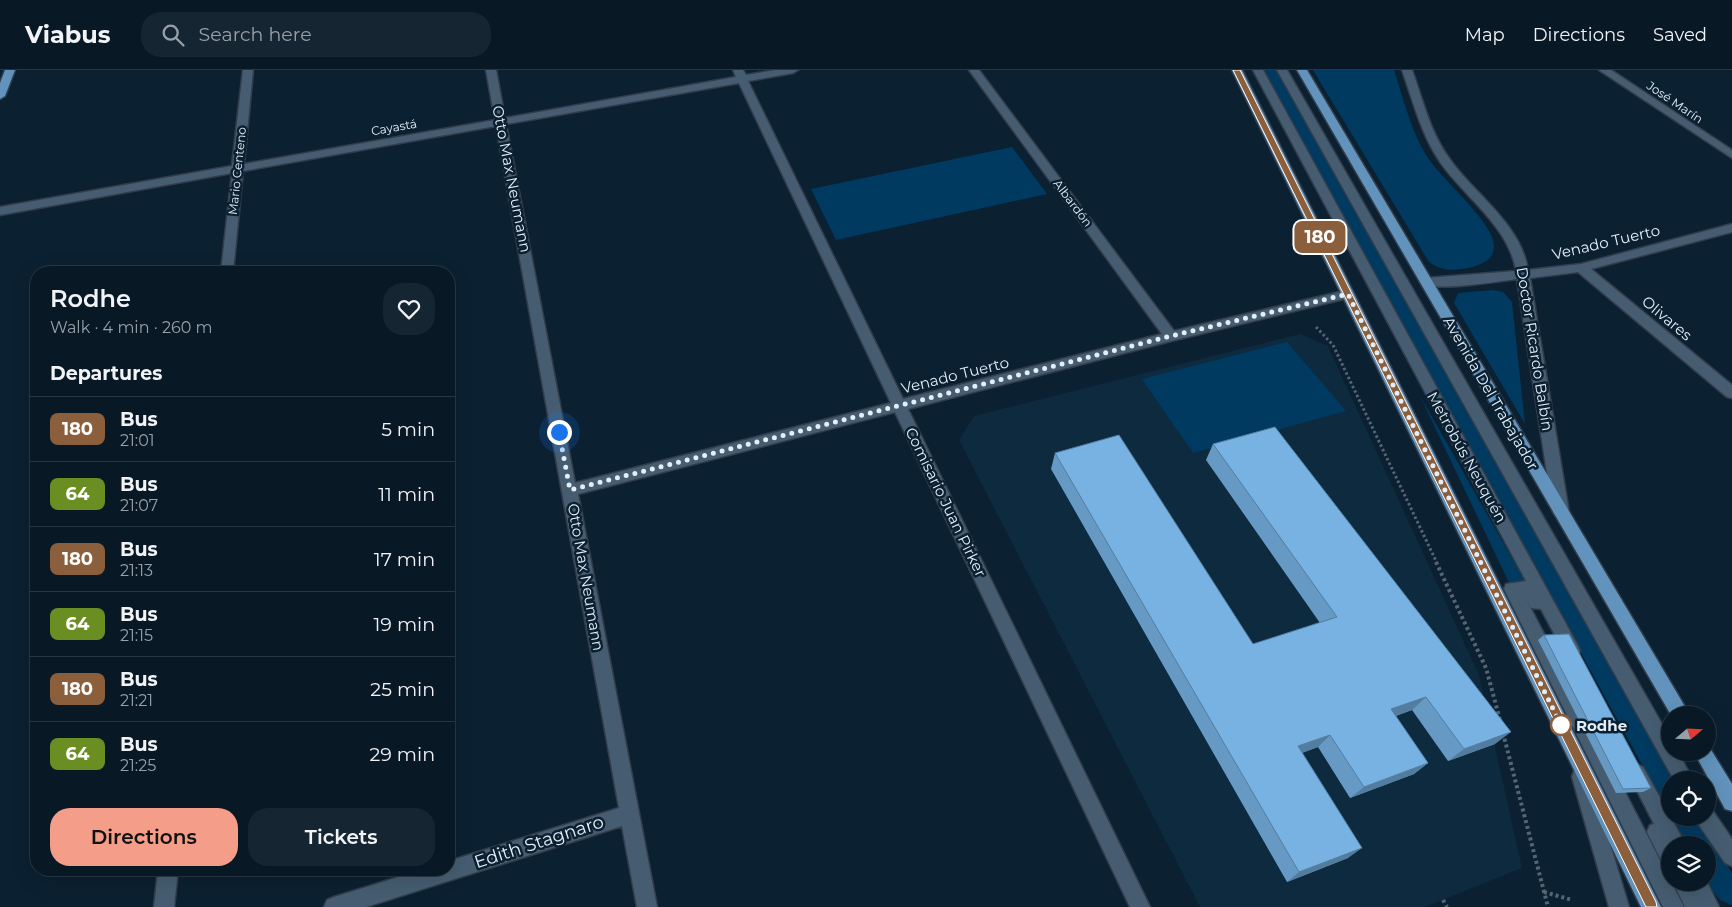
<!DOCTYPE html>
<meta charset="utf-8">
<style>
:root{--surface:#081825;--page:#162532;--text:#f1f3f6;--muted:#98a0a7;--line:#293742;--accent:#f49e89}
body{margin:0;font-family:Montserrat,sans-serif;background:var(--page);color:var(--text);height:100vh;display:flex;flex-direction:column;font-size:19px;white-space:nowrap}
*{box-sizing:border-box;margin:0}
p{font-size:16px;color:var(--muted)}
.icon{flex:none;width:28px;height:28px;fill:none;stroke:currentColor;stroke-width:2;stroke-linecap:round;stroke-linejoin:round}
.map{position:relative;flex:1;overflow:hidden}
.panel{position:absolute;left:30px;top:196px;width:425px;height:610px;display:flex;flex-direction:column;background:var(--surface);border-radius:20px;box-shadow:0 5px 20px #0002,0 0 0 1px var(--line)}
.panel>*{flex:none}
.badge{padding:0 10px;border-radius:8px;font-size:18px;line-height:32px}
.needle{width:32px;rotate:71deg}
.buttons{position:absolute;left:1661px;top:636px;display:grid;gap:10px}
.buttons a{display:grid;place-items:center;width:55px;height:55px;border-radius:50%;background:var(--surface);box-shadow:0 5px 20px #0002,0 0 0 1px var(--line);font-size:25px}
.you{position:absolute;width:25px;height:25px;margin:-12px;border:4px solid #fff;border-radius:50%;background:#1a73e8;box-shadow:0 0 0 8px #1a73e833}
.map>.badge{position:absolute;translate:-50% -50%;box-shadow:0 0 0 2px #fff}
h2{padding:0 20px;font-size:19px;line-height:45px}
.round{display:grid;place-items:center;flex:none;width:52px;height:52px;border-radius:20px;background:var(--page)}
.head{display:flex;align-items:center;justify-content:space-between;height:85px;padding:0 20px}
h1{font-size:24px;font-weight:600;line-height:38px}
.button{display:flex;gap:10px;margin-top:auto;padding:10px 20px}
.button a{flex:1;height:58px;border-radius:20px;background:var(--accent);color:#111;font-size:20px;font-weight:600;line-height:58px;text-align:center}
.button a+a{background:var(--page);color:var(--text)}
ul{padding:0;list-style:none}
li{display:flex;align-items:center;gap:15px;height:65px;padding:0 20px;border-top:1px solid var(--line)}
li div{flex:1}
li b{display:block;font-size:19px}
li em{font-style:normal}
li .badge{min-width:55px;font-weight:700;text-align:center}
header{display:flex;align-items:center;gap:30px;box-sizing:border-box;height:70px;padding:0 25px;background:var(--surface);border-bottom:1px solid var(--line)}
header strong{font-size:24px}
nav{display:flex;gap:28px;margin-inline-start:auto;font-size:18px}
.search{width:350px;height:45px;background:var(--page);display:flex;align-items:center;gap:12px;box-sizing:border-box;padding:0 18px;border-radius:20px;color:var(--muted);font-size:19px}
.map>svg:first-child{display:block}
.built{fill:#0d2a3f}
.green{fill:#003a60}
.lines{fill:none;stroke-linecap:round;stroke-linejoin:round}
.minor-casing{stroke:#323c4a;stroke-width:3}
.major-casing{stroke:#323c4a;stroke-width:3}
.path-far1{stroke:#546675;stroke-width:3;stroke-dasharray:2.5 2.5;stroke-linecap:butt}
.path{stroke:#546675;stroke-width:4;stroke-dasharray:3 3;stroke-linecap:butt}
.minor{fill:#465d71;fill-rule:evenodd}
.major{fill:#6293bc;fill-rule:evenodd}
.wall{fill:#6699c3}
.shaded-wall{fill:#537d9f}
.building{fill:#77b2e3;stroke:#537d9f}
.line{fill:#8b5e3c;stroke:#fff}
.walk{stroke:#e2effa;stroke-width:5;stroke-dasharray:0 9}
.stop-dot{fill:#fff;stroke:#8b5e3c;stroke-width:2.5}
.labels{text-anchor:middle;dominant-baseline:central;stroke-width:5;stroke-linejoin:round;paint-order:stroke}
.far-street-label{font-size:12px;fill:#e2effa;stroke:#0b2031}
.street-label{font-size:15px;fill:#e2effa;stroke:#0b2031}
.stop-label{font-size:15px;font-weight:bold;fill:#e2effa;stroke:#0b2031;text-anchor:start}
.near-street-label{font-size:18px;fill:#e2effa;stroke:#0b2031}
</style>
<header>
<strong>Viabus</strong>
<div class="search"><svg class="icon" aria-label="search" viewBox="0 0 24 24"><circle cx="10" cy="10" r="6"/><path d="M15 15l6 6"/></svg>Search here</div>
<nav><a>Map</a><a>Directions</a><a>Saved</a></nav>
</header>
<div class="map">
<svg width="1732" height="837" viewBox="0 0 1732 837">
<rect width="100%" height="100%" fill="#0b2031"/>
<path class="built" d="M 1300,264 L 1328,276 L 1479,605 L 1522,798 L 1425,837 L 1200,837 L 959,370 L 974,346 Z"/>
<path class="green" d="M 1263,0 L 1278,0 L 1676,710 L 1670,710 L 1670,746 Z
M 1313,0 L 1394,0 C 1404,30 1412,66 1431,92 C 1445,112 1494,153 1494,176 C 1494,191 1480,195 1468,198 C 1453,201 1441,201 1429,192 Z
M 1012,77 L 1047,124 L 836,170 L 811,119 Z
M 1493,220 L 1503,222 L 1512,232 L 1525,354 L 1454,233 L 1458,223 Z
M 1287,272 L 1346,341 L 1193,383 L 1142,309 Z
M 1419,324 L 1529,518 L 1512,519 Z
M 1671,748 L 1697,748 L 1732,803 L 1732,835 L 1720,830 L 1706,813 L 1708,775 L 1686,775 Z"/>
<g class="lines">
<defs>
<path id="minor" d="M 243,0 L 253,0 L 244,94 L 495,50 L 486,0 L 496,0 L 505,48 L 736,7 L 733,0 L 743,0 L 746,5 L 776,0 L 798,0 L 793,3 L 748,11 L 903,329 L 1162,264 L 969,0 L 979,0 L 1174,261 L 1348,220 L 1352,221 L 1354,224 L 1352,227 L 1348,228 L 1171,271 L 908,339 L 1150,837 L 1130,837 L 895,342 L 578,424 L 657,837 L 637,837 L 622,756 L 366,837 L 324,837 L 327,830 L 334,827 L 421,800 L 449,800 L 449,791 L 619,738 L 496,56 L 243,101 L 233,202 L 221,202 L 232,103 L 0,145 L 0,137 L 232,96 ZM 739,13 L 891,333 L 575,413 L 506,54 Z
M 1253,0 L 1263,0 L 1578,576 L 1580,581 L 1578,586 L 1572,589 L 1566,586 L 1541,539 L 1531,538 L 1524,525 L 1684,837 L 1663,837 L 1504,519 L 1506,514 L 1526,511 Z
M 1277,0 L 1287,0 L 1670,668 L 1670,682 L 1678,682 L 1693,710 L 1674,710 Z
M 1402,0 L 1412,0 C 1423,30 1430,62 1449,88 C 1474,124 1521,154 1528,200 L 1581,194 L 1732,154 L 1732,162 L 1591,199 L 1732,315 L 1732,328 L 1727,327 L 1578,202 L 1530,208 L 1569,442 L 1566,446 L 1561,448 L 1556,446 L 1553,442 L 1517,209 C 1502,211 1428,223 1420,212 L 1426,208 L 1516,201 C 1509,156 1464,127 1440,92 C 1421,64 1413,31 1402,0 Z
M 1599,0 L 1611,0 L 1732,80 L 1732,88 Z
M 1637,694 L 1643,697 L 1686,775 L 1670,775 L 1670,797 L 1663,794 L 1647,762 L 1650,755 L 1654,754 L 1628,703 L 1631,697 Z
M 1581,698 L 1588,701 L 1590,707 L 1629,837 L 1609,837 L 1572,707 L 1574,701 Z
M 1708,739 L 1713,741 L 1732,769 L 1732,796 L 1725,793 L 1699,755 L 1697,748 L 1708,748 Z
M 158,800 L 178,800 L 174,837 L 154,837 Z
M 1673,812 L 1707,812 L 1719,837 L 1685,837 Z"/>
<path id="major" d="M 5,0 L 15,0 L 5,26 L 0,29 L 0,13 Z
M 1232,0 L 1242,0 L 1661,837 L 1641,837 Z
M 1297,0 L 1307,0 L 1690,645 L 1671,645 Z
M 1708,675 L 1732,714 L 1732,741 L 1725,739 L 1694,682 L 1708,682 Z"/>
</defs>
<use href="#minor" class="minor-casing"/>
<use href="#major" class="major-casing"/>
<path class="path-far1" d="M 1316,257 L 1333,275 L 1437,493"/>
<path class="path" d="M 1436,492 L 1486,598 L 1500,650
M 1503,663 L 1548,837
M 1544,822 L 1572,830
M 1443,830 L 1447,837"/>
<use href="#minor" class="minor"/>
<use href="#major" class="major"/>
</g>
<path class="wall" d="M 1213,374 L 1495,674 L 1448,691 L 1412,640 L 1396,646 L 1428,693 L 1414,704 L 1350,728 L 1318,677 L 1302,683 L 1348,788 L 1287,812 L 1051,399 L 1055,383 L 1253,574 L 1320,553 L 1206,390 Z
M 1544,565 L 1651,718 L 1643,722 L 1616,723 L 1538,570 Z"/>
<path class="shaded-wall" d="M 1426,627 L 1412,640 L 1378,652 L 1391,639 Z
M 1511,662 L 1495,674 L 1448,691 L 1464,679 Z
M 1330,665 L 1318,677 L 1287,688 L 1298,676 Z
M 1428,693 L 1414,704 L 1350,728 L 1364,717 Z
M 1362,778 L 1348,788 L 1287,812 L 1299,802 Z"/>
<path class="building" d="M 1275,357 L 1511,662 L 1464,679 L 1426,627 L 1391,639 L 1428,693 L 1364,717 L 1330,665 L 1298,676 L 1362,778 L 1299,802 L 1055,383 L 1119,365 L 1253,574 L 1337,547 L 1213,374 Z
M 1569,564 L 1651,718 L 1623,719 L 1544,565 Z"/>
<path class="line" d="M 1233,0 L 1240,0 L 1656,832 L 1657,837 L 1646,837 Z"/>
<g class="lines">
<path class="walk" d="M 559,362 L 570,420 L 1171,266 L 1348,224 L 1561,655"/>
</g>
<circle class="stop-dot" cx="1561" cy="655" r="10"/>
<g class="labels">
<g class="far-street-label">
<text transform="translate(1675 32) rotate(34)">José Marín</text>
<text transform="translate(394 57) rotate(-10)">Cayastá</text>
<text transform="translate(237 101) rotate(-84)">Mario Centeno</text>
<text transform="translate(1073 133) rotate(53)">Albardón</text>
</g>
<g class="street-label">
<text transform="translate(512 109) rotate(79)">Otto Max Neumann</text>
<text transform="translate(1606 172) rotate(-13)">Venado Tuerto</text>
<text transform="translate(1667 248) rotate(40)">Olivares</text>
<text transform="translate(1535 279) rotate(81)">Doctor Ricardo Balbín</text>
<text transform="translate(955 305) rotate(-14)">Venado Tuerto</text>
<text transform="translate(1491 323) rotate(60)">Avenida Del Trabajador</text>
<text transform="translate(1467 387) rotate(61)">Metrobús Neuquén</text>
<text transform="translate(946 432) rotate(64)">Comisario Juan Pirker</text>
<text transform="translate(586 507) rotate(80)">Otto Max Neumann</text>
</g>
<g class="stop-label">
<text x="1576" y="655">Rodhe</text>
</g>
<g class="near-street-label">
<text transform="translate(539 772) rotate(-18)">Edith Stagnaro</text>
</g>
</g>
</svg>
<div class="buttons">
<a><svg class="needle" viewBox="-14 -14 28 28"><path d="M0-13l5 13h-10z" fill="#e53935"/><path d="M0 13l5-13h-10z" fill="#98a0a7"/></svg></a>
<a><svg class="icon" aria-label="locate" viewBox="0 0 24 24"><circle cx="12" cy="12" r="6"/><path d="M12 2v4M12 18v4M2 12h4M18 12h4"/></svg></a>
<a><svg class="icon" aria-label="layers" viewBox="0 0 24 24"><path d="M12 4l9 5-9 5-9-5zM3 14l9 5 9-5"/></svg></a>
</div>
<div class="you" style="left:559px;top:362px"></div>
<b class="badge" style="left:1320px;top:167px;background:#8b5e3c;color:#fff">180</b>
<section class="panel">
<div class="head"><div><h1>Rodhe</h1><p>Walk · 4 min · 260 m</p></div><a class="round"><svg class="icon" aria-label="heart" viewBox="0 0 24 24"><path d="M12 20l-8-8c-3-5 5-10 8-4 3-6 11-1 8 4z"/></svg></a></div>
<h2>Departures</h2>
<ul>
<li><span class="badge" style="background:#8b5e3c;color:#fff">180</span><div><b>Bus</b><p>21:01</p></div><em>5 min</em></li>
<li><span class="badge" style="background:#6b8e23;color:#fff">64</span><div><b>Bus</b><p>21:07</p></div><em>11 min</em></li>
<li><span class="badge" style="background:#8b5e3c;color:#fff">180</span><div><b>Bus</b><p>21:13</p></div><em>17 min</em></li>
<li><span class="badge" style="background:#6b8e23;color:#fff">64</span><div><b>Bus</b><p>21:15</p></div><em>19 min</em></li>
<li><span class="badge" style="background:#8b5e3c;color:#fff">180</span><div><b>Bus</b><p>21:21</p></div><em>25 min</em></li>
<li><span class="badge" style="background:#6b8e23;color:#fff">64</span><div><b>Bus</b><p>21:25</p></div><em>29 min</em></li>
</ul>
<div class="button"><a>Directions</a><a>Tickets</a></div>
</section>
</div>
